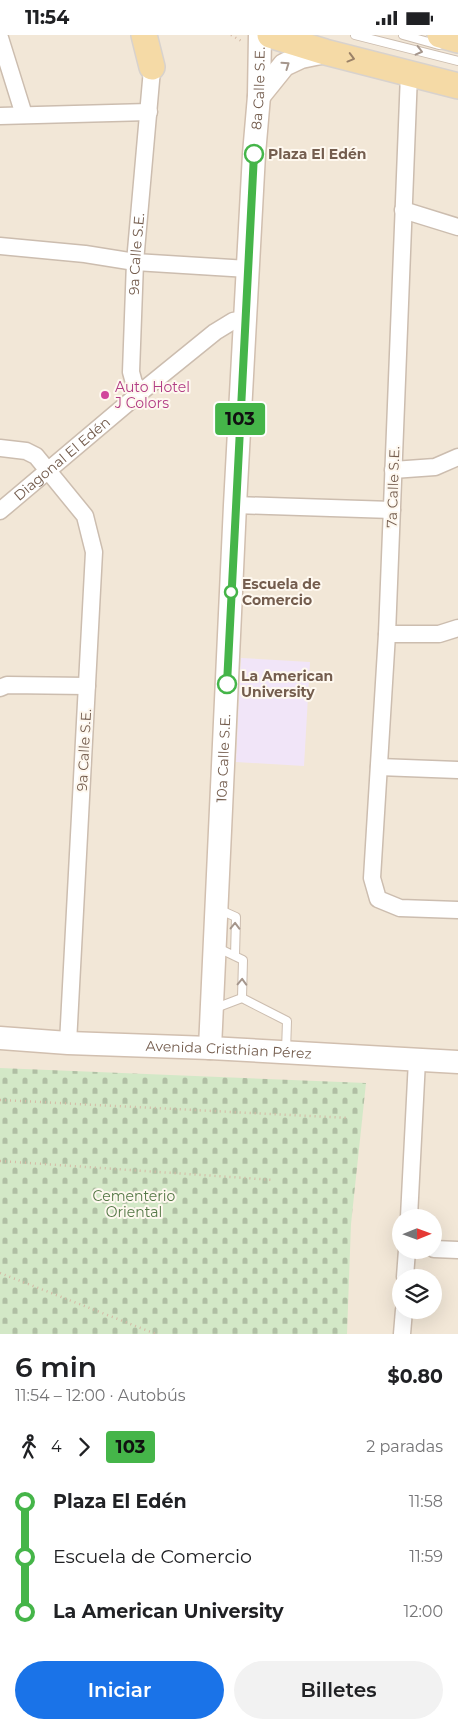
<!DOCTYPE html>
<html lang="es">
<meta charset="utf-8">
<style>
:root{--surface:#fff;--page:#f2f2f2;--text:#202124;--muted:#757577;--accent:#1a73e8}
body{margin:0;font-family:Montserrat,sans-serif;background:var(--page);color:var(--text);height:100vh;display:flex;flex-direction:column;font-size:19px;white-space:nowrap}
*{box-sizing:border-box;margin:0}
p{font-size:16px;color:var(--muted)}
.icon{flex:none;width:28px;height:28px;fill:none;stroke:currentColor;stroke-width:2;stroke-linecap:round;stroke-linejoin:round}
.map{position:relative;height:1299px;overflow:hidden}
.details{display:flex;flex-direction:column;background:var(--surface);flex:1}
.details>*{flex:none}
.badge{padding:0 10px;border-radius:4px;font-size:18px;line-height:32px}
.needle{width:32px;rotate:89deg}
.fabs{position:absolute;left:392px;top:1174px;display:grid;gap:10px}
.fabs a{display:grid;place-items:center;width:50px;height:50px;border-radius:50%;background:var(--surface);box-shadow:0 5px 20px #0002;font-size:25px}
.map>.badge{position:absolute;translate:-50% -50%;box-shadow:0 0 0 2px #fff}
.legs{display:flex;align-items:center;gap:8px;height:55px;padding:0 15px;font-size:16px}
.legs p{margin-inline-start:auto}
.headline{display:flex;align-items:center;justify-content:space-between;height:85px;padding:0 15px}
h1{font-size:28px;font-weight:600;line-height:38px}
.button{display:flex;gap:10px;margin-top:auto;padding:10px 15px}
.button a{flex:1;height:58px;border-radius:30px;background:var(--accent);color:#fff;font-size:20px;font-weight:600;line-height:58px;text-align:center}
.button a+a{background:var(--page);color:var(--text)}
ul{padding:0 15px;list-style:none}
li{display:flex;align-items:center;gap:18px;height:55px;font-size:19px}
li i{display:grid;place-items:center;width:8px;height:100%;margin:0 6px;background:currentColor}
li i::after{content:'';width:12px;height:12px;margin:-6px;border:4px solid;border-radius:50%;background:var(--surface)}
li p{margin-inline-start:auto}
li:first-child i{background:linear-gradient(#0000 50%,currentColor 0)}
li:last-child i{background:linear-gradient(currentColor 50%,#0000 0)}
.status{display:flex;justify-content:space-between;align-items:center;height:35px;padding:0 25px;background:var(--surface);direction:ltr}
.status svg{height:14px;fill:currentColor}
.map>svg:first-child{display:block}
.residential{fill:#f2e7d7;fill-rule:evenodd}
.education{fill:#f1e5f8}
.cemetery{fill:url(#cemetery-stones)}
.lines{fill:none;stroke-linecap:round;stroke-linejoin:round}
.lane-casing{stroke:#ccbdaf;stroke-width:10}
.street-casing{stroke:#ccbdaf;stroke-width:19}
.secondary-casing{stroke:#d1bfaf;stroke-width:25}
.primary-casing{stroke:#d8d2cd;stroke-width:28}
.path{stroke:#d4b9a5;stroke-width:2.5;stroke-dasharray:1 4;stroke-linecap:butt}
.lane{stroke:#fff;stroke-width:8}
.street{stroke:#fff;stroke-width:16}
.secondary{stroke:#fff;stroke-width:22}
.primary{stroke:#f5daa6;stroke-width:25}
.oneway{stroke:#a5968c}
.oneway2{stroke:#9b8268}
.line-1-casing{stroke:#fff;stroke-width:11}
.line-1{stroke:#45b549;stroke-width:8}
.stop-1-dot{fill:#fff;stroke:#45b549;stroke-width:2.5}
.hotel-dot{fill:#d1479c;stroke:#fef8ef;stroke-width:2}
.labels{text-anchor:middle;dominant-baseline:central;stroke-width:4;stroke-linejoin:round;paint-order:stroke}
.street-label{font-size:14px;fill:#745d4e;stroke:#fef8ef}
.stop-label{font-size:14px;font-weight:bold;fill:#745d4e;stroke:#fef8ef;text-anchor:start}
.hotel-label{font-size:14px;fill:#b23c85;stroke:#fef8ef;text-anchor:start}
.park-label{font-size:14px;fill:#547846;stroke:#fef8ef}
</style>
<div class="status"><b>11:54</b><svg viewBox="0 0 49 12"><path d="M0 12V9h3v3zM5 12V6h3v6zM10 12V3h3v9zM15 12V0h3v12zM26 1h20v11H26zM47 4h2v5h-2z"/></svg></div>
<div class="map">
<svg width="458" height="1299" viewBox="0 0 458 1299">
<defs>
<pattern id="cemetery-stones" width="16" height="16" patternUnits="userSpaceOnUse" patternTransform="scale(1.25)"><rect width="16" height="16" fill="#d3e8c7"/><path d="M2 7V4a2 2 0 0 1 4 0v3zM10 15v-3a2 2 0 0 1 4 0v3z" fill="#b0bfa4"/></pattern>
</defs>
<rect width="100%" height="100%" fill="#fbf4e8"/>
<path class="residential" d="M 0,0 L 458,0 L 458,1299 L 0,1299 ZM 401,1182 L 434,1182 L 434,1215 L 401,1215 ZM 401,1242 L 434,1242 L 434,1275 L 401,1275 Z"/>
<path class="education" d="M 241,623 L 310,627 L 304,731 L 236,727 Z"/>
<path class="cemetery" d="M 0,1033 L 366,1048 L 351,1189 L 347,1299 L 0,1299 Z"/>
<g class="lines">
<defs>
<path id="lane" d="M 355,0 L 458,26
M 403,0 L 439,10
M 218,874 L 236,882 L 235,921
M 242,963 L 287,986 L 286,1016
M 213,974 L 242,963 L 243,925 L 216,912"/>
<g id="street">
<path d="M 0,3 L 24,80"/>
<path d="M 409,39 L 387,599 L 372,843 L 378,864 L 400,873 L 458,875"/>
<path d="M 0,81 L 149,77"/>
<path d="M 403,175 L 458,192"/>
<path d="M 0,211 L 85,219 L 135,227 L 248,234"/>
<path id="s1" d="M 141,357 L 134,348 L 131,337 L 135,227 L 153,23"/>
<path d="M 0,413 L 26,416 L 36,421 L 85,481 L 94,517 L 68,1008"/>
<path d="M 393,435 L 435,432 L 458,422"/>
<path d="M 235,470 L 392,475"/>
<path id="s2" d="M 0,476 L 141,357 L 215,297 L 233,286 L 245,284"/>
<path d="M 387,599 L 439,599 L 458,593"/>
<path d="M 0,653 L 7,650 L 87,651"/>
<path d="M 379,732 L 458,735"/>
<path d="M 409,1182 L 417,1025"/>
<path d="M 434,1214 L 458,1215"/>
<path d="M 405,1242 L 407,1215"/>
<path d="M 402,1299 L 404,1275"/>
</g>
<g id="secondary">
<path d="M 259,61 L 284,30 L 301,22 L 325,17"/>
<path id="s3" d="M 0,1003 L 68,1008 L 210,1013 L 458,1027"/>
<path id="s4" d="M 210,1013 L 235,470 L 254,119 L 259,61 L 260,0"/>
</g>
<path id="primary" d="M 144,0 L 152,32
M 270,0 L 325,17 L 458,51
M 440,0 L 458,5"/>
</defs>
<use href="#lane" class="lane-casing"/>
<use href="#street" class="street-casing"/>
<use href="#secondary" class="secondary-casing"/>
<use href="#primary" class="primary-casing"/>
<path class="path" d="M 231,0 L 243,7
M 0,1065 L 348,1083
M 0,1126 L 274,1145
M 0,1238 L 156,1299"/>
<use href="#lane" class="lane"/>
<use href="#street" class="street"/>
<use href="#secondary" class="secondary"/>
<use href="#primary" class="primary"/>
</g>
<defs><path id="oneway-chevron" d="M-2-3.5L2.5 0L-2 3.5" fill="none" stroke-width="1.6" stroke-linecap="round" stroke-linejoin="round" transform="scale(1.25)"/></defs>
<g class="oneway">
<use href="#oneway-chevron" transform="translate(419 16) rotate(14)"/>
<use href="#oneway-chevron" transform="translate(286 30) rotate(-35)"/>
<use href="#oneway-chevron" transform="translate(235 891) rotate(-89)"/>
<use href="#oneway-chevron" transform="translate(242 947) rotate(-88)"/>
</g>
<use class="oneway2" href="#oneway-chevron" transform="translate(351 23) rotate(15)"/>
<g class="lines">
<defs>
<path id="line-1" d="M 227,649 L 254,119"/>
</defs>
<use href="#line-1" class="line-1-casing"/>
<use href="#line-1" class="line-1"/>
</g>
<g class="stop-1-dot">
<circle cx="254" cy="119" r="9"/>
<circle cx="231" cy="557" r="6"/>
<circle cx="227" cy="649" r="9"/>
</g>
<circle class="hotel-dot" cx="105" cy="360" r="5"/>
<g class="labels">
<g class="street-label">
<text stroke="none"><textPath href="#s4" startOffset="961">8a Calle S.E.</textPath></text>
<text stroke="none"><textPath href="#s1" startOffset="141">9a Calle S.E.</textPath></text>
<text stroke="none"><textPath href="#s2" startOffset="81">Diagonal El Edén</textPath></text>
<text transform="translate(393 452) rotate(-88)">7a Calle S.E.</text>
<text transform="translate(84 715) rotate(-87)">9a Calle S.E.</text>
<text stroke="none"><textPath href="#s4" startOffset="290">10a Calle S.E.</textPath></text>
<text stroke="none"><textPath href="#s3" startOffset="229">Avenida Cristhian Pérez</textPath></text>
</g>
<g class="stop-label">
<text x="268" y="119">Plaza El Edén</text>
<text x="242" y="549">Escuela de<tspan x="242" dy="16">Comercio</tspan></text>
<text x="241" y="641">La American<tspan x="241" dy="16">University</tspan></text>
</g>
<g class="hotel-label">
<text x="115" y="352">Auto Hotel<tspan x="115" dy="16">J Colors</tspan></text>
</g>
<g class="park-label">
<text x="134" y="1161">Cementerio<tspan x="134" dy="16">Oriental</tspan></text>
</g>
</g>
</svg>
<div class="fabs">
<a><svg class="needle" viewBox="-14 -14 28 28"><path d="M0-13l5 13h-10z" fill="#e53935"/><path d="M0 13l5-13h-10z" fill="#757577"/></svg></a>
<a><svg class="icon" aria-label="layers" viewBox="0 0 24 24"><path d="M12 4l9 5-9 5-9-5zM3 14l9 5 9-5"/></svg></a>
</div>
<b class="badge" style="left:240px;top:384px;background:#45b549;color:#111">103</b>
</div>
<section class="details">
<div class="headline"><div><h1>6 min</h1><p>11:54 – 12:00 · Autobús</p></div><b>$0.80</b></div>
<div class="legs"><svg class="icon" aria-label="walk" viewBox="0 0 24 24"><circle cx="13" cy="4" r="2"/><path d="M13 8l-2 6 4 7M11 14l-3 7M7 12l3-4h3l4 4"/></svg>4<svg class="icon" aria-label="forward" viewBox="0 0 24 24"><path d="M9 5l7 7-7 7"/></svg><b class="badge" style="background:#45b549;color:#111">103</b><p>2 paradas</p></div>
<ul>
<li><i style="color:#45b549"></i><b>Plaza El Edén</b><p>11:58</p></li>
<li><i style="color:#45b549"></i><span>Escuela de Comercio</span><p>11:59</p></li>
<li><i style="color:#45b549"></i><b>La American University</b><p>12:00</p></li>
</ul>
<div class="button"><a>Iniciar</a><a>Billetes</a></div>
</section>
